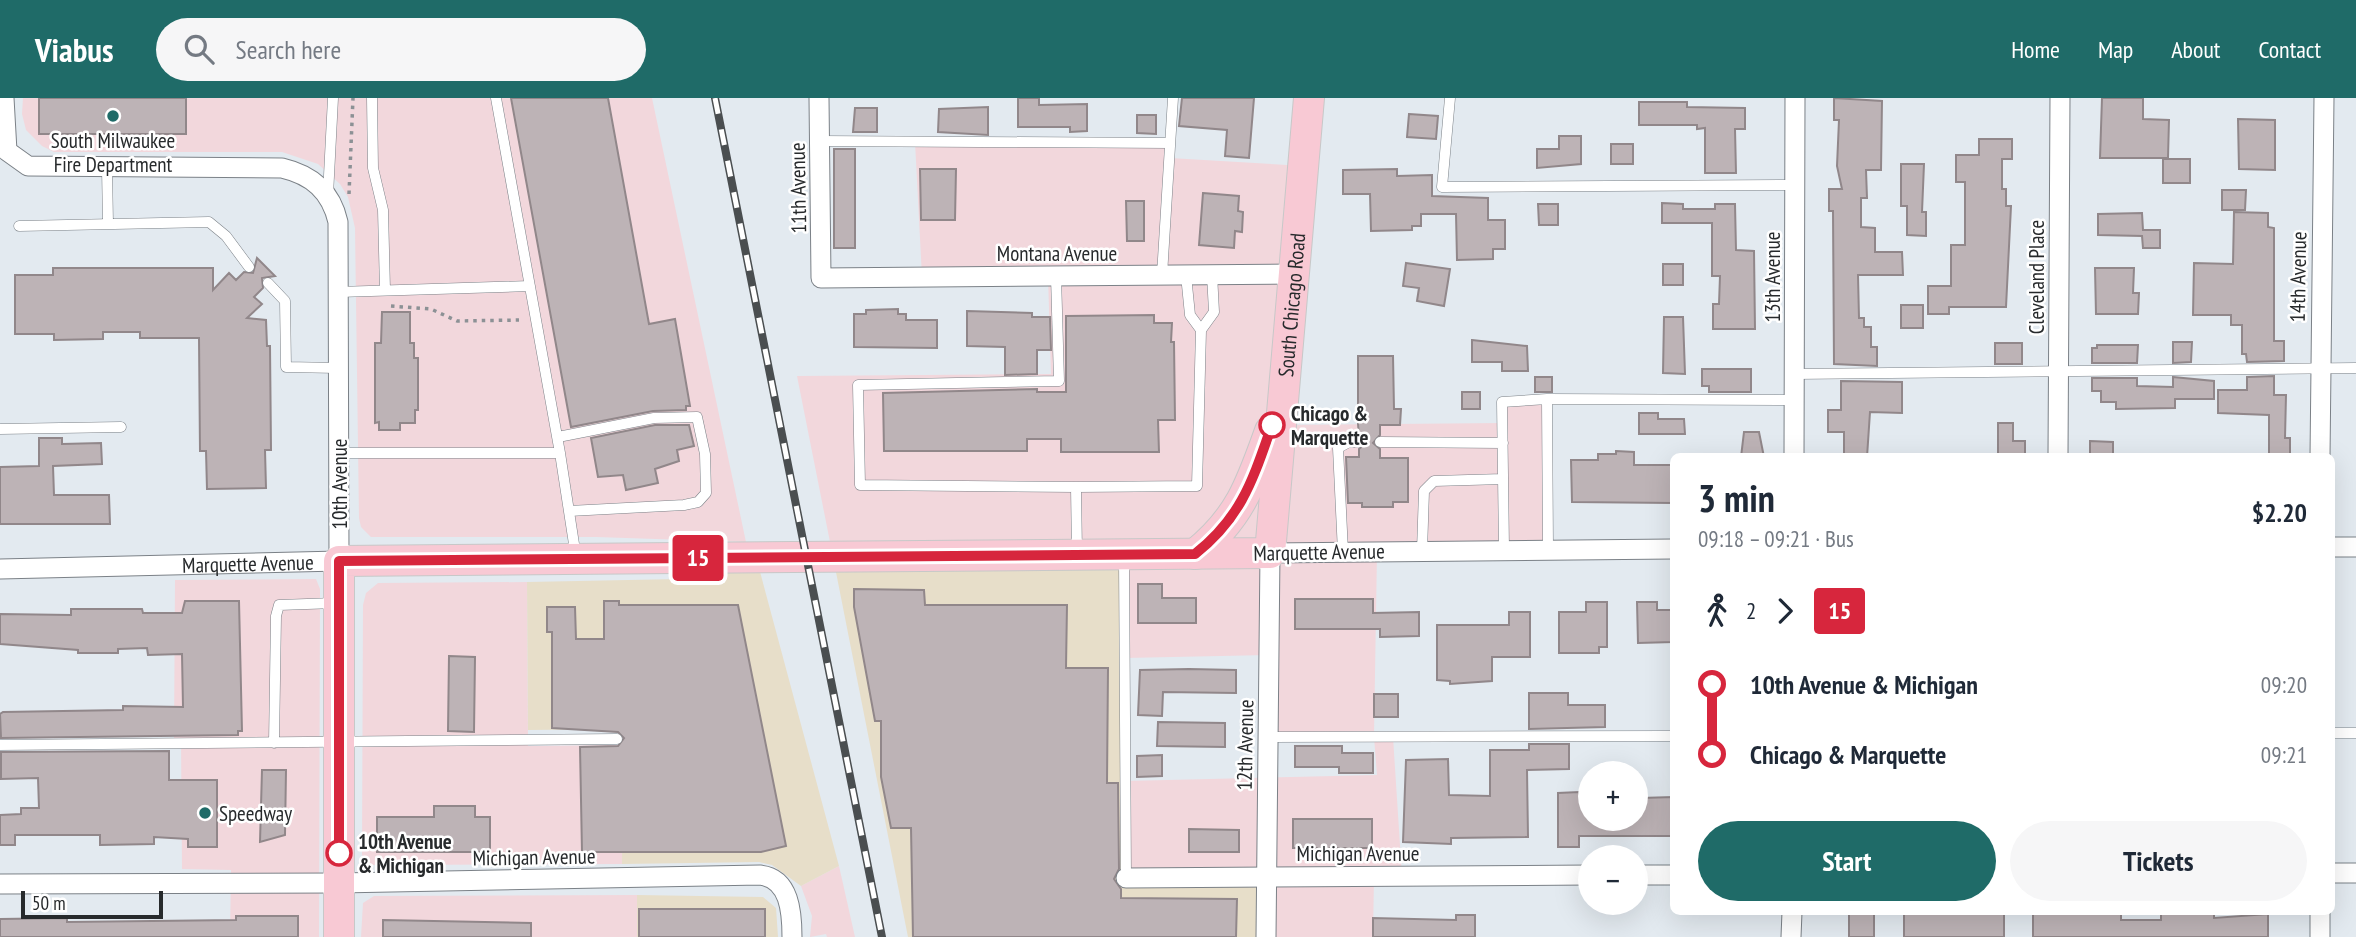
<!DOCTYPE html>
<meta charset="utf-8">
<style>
:root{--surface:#fff;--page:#f6f6f7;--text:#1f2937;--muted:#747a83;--accent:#1f6b68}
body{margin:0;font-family:"PT Sans Narrow",sans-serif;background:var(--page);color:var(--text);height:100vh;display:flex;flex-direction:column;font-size:26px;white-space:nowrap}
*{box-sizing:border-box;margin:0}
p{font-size:23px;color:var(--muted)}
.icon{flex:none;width:38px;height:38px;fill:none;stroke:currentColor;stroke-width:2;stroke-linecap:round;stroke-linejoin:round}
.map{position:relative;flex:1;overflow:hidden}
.drawer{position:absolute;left:1670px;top:355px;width:665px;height:462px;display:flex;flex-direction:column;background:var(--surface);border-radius:10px;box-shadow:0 7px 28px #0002}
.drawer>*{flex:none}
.badge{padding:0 14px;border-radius:5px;font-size:24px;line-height:46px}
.fabs{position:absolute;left:1578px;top:663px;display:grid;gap:14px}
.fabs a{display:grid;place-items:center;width:70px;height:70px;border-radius:50%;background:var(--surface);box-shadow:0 7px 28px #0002;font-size:35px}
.scale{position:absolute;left:21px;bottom:18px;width:142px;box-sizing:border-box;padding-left:7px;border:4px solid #272a2c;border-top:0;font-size:19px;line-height:24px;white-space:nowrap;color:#272a2c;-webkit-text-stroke:5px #fff;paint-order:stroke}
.map>.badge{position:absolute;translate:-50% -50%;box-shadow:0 0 0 4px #fff}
.legs{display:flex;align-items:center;gap:10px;height:77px;padding:0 28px;font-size:23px}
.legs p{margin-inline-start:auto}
.summary{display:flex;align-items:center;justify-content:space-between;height:119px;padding:0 28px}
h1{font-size:38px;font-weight:600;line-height:52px}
.button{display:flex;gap:14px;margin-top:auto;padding:14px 28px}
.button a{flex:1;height:80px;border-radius:42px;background:var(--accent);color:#fff;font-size:28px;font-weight:600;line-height:80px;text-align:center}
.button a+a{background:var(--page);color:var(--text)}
ul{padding:0 28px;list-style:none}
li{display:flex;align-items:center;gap:24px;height:70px;font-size:26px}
li i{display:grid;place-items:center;width:10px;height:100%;margin:0 9px;background:currentColor}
li i::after{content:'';width:18px;height:18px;margin:-9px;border:5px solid;border-radius:50%;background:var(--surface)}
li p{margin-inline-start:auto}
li:first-child i{background:linear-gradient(#0000 50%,currentColor 0)}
li:last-child i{background:linear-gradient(currentColor 50%,#0000 0)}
header{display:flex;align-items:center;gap:42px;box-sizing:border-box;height:98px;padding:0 35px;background:var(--accent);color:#fff}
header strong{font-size:33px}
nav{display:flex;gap:38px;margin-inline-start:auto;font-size:24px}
.search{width:490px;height:63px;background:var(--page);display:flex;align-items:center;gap:18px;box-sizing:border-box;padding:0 24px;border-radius:38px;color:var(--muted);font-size:26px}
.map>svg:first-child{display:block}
.commercial{fill:#f2d7dc}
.industrial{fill:#e7dec9}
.building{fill:#bdb3b6;stroke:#91878a;stroke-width:2}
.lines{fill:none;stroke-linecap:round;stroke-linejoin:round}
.service-casing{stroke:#7b8187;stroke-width:11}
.minor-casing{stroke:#7b8187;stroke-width:21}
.primary-casing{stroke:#c7c8c8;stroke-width:32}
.path{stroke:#8c9195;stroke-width:3.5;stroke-dasharray:3.5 5;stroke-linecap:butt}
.service{stroke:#fff;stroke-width:10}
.minor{stroke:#fff;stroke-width:19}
.primary{stroke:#f8c9d4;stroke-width:30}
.rail-casing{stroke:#4a4e50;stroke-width:8}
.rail{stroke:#fff;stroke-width:5;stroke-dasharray:16;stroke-linecap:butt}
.line-1-casing{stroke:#fff;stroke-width:16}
.line-1{stroke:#d7263d;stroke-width:10}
.poi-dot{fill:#1f6b68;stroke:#fff;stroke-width:2.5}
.stop-1-dot{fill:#fff;stroke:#d7263d;stroke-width:3.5}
.labels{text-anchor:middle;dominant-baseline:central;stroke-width:5;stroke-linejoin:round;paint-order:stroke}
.poi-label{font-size:21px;fill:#272a2c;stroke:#fff}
.street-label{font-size:21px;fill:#272a2c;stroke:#fff}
.stop-label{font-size:21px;font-weight:bold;fill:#272a2c;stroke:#fff;text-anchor:start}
</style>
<header>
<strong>Viabus</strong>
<div class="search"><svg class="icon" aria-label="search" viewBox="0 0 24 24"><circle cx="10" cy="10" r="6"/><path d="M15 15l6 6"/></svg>Search here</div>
<nav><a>Home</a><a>Map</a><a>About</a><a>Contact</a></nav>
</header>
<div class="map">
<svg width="2356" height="839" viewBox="0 0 2356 839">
<rect width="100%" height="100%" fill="#e3eaf0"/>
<path class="commercial" d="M 23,0 L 652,0 L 746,444 L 596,439 L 371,439 L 361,429 L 359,420 L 355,130 L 348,99 L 340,86 L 318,66 L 282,54 L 54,54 L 42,48 L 26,32 L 22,16 Z
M 915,44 L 1170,45 L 1170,60 L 1304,68 L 1281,327 L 1502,325 L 1502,304 L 1547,301 L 1548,451 L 1377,454 L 1374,638 L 1393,639 L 1402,778 L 1374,778 L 1373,839 L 1266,839 L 1126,780 L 1125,683 L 1377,677 L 1374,639 L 1268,639 L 1268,557 L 1125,560 L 833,459 L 797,278 L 1051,276 L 1048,178 L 922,179 Z
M 316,481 L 320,491 L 319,839 L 230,839 L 231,772 L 182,771 L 181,641 L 174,640 L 175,482 Z
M 527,484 L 528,648 L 623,647 L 622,766 L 370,767 L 362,757 L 363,507 L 366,495 L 378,485 Z
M 839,768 L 855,839 L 827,839 L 826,836 L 810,839 L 812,818 L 801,788 Z
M 637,797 L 637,839 L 361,839 L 363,805 L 374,798 Z"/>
<path class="industrial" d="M 1124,456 L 1126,780 L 1266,778 L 1266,839 L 908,839 L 833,459 Z
M 759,470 L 839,768 L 801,788 L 772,767 L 759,764 L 622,766 L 623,631 L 528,632 L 527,484 L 679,481 Z
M 637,797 L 763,799 L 776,810 L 778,839 L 637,839 Z"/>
<path class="building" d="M 39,0 L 186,0 L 186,36 L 39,36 Z
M 511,0 L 608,0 L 649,226 L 675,221 L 690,308 L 686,308 L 686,312 L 653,313 L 571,329 Z
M 1018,0 L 1039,0 L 1039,7 L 1087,6 L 1087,33 L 1070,34 L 1070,29 L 1018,29 Z
M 1182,0 L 1254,0 L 1249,60 L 1225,58 L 1227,32 L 1179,28 Z
M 1834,0 L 1882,3 L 1881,72 L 1866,72 L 1867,100 L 1861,100 L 1861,129 L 1875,130 L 1875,154 L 1902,154 L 1903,177 L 1858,177 L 1859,220 L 1864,220 L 1864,229 L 1871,229 L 1871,249 L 1877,249 L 1877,268 L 1834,266 L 1833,113 L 1829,113 L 1829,91 L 1842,91 L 1837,68 L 1839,22 L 1834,22 Z
M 2102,0 L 2143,0 L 2143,21 L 2169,22 L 2168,60 L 2100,60 Z
M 1639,4 L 1687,4 L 1687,9 L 1745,10 L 1745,31 L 1735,31 L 1736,75 L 1705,75 L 1705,30 L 1697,31 L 1697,27 L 1639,27 Z
M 988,9 L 988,37 L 938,34 L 939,11 Z
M 855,10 L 877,10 L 877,34 L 853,34 Z
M 1409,16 L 1438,18 L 1436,41 L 1407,39 Z
M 1137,17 L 1156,17 L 1156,36 L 1137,35 Z
M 2238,21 L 2275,22 L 2275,72 L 2239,71 Z
M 1559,38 L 1581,38 L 1581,66 L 1537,70 L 1537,51 L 1559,51 Z
M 1979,41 L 2012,41 L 2012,61 L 2002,61 L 2002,91 L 2006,91 L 2006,108 L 2011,108 L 2006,209 L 1949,209 L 1949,216 L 1928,216 L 1928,188 L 1951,188 L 1951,147 L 1965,147 L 1965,84 L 1956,84 L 1956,57 L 1979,57 Z
M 1611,46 L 1633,46 L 1633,66 L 1611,66 Z
M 834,51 L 855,51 L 855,150 L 834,150 Z
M 2163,61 L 2190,61 L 2190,85 L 2163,85 Z
M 1901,66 L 1924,66 L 1922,114 L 1926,114 L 1926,138 L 1907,137 L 1907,108 L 1901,108 Z
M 920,71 L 956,71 L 955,122 L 921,122 Z
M 1397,71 L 1397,78 L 1432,77 L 1432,98 L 1488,100 L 1488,122 L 1505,122 L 1505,151 L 1493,151 L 1493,161 L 1457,162 L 1456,116 L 1421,116 L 1421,128 L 1412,128 L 1412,132 L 1371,133 L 1370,96 L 1343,96 L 1343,72 Z
M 2222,92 L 2246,92 L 2245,112 L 2222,112 Z
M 1203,95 L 1239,98 L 1238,113 L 1243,114 L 1242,134 L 1235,133 L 1234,150 L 1199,147 Z
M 1126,103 L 1144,103 L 1144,143 L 1127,143 Z
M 1662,105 L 1683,106 L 1683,111 L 1715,111 L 1715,106 L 1735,106 L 1736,152 L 1754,153 L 1755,231 L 1713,231 L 1713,206 L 1719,206 L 1720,178 L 1712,178 L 1712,125 L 1662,125 Z
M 1538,106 L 1558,106 L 1558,127 L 1539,127 Z
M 2234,114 L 2268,115 L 2268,129 L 2274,130 L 2274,243 L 2284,243 L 2284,263 L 2247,264 L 2246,256 L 2242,256 L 2242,227 L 2231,227 L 2231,217 L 2193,217 L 2194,165 L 2233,166 Z
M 2142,115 L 2143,132 L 2160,132 L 2160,150 L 2143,150 L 2142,138 L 2098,137 L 2098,116 Z
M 257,160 L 275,178 L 262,180 L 263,190 L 254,199 L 262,206 L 247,220 L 266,222 L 267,248 L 270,248 L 271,352 L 265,352 L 266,390 L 207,391 L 206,353 L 200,353 L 199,240 L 140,240 L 140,234 L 103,234 L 103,241 L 54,242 L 54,236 L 15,236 L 15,177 L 53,177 L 53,170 L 213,170 L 213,192 L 229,175 L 236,182 L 244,174 L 253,175 Z
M 1406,165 L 1450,171 L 1444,208 L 1417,203 L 1419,190 L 1403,188 Z
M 1663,166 L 1683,166 L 1683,187 L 1663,187 Z
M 2095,170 L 2134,170 L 2133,195 L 2139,195 L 2138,216 L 2096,216 Z
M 1901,207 L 1923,207 L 1923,230 L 1901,230 Z
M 898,211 L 898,216 L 906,216 L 906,222 L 937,222 L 937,250 L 854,249 L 854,216 L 866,216 L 866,212 Z
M 967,213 L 1032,215 L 1032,219 L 1050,219 L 1051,252 L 1037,252 L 1037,276 L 1005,277 L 1005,249 L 967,248 Z
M 382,214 L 410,214 L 410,245 L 414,245 L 414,260 L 418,260 L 418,312 L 415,312 L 415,325 L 400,325 L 400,332 L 379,332 L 379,324 L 375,325 L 375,245 L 381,245 Z
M 1154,217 L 1154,225 L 1172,225 L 1171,244 L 1174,244 L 1175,322 L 1158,322 L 1159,354 L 1061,354 L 1061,341 L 1027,341 L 1027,353 L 884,353 L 883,295 L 1037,291 L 1037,294 L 1066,294 L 1066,218 Z
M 1664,219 L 1683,219 L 1685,276 L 1663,275 Z
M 1472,242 L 1527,248 L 1528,273 L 1502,273 L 1502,264 L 1472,264 Z
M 2173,244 L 2192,244 L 2191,264 L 2173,265 Z
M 1995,245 L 2022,245 L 2022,266 L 1995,266 Z
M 2097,247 L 2138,247 L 2137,265 L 2092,265 L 2092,250 L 2097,250 Z
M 1358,258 L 1393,258 L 1394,311 L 1401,311 L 1400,327 L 1380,327 L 1380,337 L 1373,345 L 1380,351 L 1380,360 L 1408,360 L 1408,404 L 1393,404 L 1393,409 L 1362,409 L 1362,405 L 1348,405 L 1346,359 L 1359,359 L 1359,351 L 1366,345 L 1359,337 L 1358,326 Z
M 1702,271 L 1751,271 L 1751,294 L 1709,294 L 1709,288 L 1702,288 Z
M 2274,278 L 2274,297 L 2286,297 L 2285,340 L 2290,340 L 2290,359 L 2269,359 L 2269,317 L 2218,315 L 2218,292 L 2247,292 L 2247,279 Z
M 1535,279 L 1552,279 L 1552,294 L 1535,294 Z
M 2173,279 L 2214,283 L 2214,301 L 2175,301 L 2175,310 L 2116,311 L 2116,304 L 2101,304 L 2101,293 L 2092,293 L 2092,280 L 2137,280 L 2137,288 L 2173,289 Z
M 1841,283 L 1902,284 L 1902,315 L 1870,314 L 1867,359 L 1844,359 L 1844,334 L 1828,334 L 1828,312 L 1841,312 Z
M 1462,294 L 1480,294 L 1480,311 L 1462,311 Z
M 1639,315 L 1658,315 L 1658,321 L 1684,321 L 1685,336 L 1639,336 Z
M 1998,325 L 2013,325 L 2013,343 L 2025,343 L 2025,359 L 1998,359 Z
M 655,327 L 689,327 L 694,348 L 677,352 L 679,363 L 655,371 L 658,385 L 626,392 L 623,377 L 598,379 L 591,340 Z
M 1744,334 L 1759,334 L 1764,359 L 1741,359 Z
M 39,340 L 62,340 L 62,346 L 101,345 L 102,366 L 53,368 L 54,397 L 109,397 L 110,426 L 0,426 L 0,369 L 39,368 Z
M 2090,343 L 2113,344 L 2113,359 L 2090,359 Z
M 1616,353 L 1634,354 L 1634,367 L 1673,367 L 1673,405 L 1572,404 L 1571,362 L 1598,362 L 1598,356 L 1616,356 Z
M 1138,486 L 1162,486 L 1162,500 L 1196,500 L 1196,525 L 1138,525 Z
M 854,491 L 924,492 L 925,507 L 1067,507 L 1066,570 L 1108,570 L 1107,685 L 1118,685 L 1119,771 L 1114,781 L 1121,791 L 1121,800 L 1237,801 L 1236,839 L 913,839 L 911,730 L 891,730 L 881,679 L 881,623 L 875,623 L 854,509 Z
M 1295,501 L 1373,501 L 1373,515 L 1419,514 L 1419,538 L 1380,539 L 1380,531 L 1295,531 Z
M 185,503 L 239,503 L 242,633 L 238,633 L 238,637 L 1,640 L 0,616 L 3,614 L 123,612 L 123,608 L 183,609 L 182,556 L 148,557 L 147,550 L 118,551 L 118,555 L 78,555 L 78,552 L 0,546 L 0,516 L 71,517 L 71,511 L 142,511 L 143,515 L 182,515 Z
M 604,503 L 619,503 L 619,507 L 738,507 L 786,748 L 761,754 L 582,754 L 580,649 L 618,648 L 624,640 L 618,634 L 552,630 L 552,534 L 547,534 L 547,509 L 575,509 L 576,541 L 604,541 Z
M 1586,504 L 1607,504 L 1607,549 L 1599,549 L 1599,555 L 1559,555 L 1559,514 L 1586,514 Z
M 1637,504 L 1657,504 L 1657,512 L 1673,512 L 1673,544 L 1638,545 Z
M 1509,514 L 1530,514 L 1530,559 L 1492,559 L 1492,583 L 1450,586 L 1450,583 L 1437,582 L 1437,527 L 1509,527 Z
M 449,558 L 475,559 L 474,634 L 448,633 Z
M 1189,571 L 1236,572 L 1236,595 L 1163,594 L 1162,618 L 1138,617 L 1140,572 Z
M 1529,595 L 1568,595 L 1568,607 L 1605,607 L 1605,629 L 1529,631 Z
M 1374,596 L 1398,596 L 1398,619 L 1374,619 Z
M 1158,624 L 1225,625 L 1225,649 L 1157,648 Z
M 1529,646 L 1569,646 L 1569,671 L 1527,672 L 1528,739 L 1451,740 L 1451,746 L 1403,744 L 1406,662 L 1448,661 L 1449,697 L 1490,698 L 1490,652 L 1529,652 Z
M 1295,648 L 1342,648 L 1342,655 L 1373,655 L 1373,675 L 1339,675 L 1339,669 L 1295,669 Z
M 169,653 L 169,682 L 217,682 L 217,749 L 188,749 L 188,741 L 154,739 L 154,746 L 100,747 L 100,737 L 15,737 L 15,747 L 0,747 L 0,717 L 21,716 L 21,710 L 39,710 L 38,680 L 1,681 L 1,654 Z
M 1162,657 L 1162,678 L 1137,679 L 1137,658 Z
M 262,672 L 286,672 L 285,737 L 260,744 Z
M 1579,694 L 1579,697 L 1591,697 L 1591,721 L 1636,721 L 1636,708 L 1641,708 L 1641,700 L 1673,699 L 1673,738 L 1579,738 L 1579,749 L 1558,749 L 1558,695 Z
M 434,708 L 475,708 L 475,719 L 490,719 L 490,754 L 377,754 L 377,719 L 434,719 Z
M 1293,721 L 1372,721 L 1372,750 L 1293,750 Z
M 1189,731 L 1239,732 L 1239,754 L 1189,754 Z
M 639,811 L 765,811 L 765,839 L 639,839 Z
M 1849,814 L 1874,814 L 1874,839 L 1849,839 Z
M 1904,814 L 2004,814 L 2004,839 L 1904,839 Z
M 2033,814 L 2121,814 L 2121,822 L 2161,822 L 2161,814 L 2214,814 L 2214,820 L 2268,816 L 2268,839 L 2033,839 Z
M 1456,817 L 1475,817 L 1475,839 L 1373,839 L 1373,820 L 1456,822 Z
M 236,818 L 298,818 L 298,839 L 0,839 L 0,821 L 67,820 L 67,824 L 236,822 Z
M 383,822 L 531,825 L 531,839 L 383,839 Z"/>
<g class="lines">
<defs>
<path id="service" d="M 372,0 L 373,70 L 383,112 L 385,192
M 1450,0 L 1442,89 L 1796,87
M 820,43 L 1170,45
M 107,70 L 108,126
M 328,97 L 333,0
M 19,128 L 209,124 L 226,138 L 249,169
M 1162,177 L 1173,0
M 1186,177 L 1190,217 L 1201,232 L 1214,214 L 1212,176
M 1056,178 L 1059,283 L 858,287 L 860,387 L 1076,389
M 268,185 L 285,203 L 286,269 L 338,270
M 338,194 L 530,188
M 1794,276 L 2356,270
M 1547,301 L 1548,451
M 0,331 L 121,329
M 558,339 L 654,320 L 697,319 L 705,356 L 706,395 L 698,404 L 684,407 L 569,413
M 1380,344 L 1503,345
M 339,355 L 560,355 L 496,0
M 560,355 L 576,459
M 1504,451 L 1502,304 L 1547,301 L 1794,302
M 1422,453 L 1424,393 L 1434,383 L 1503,381
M 1343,454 L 1338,350 L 1349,344 L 1359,344
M 1077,455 L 1076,389 L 1197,388 L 1201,232
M 1124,460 L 1126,780
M 2331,635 L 2356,635
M 1268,639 L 1673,638
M 274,645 L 276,518 L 279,507 L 335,505
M 0,647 L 617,641"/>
<g id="minor">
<path d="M 819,0 L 821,180 L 1294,176"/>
<path d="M 1794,359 L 1795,0"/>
<path d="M 2058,359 L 2060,0"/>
<path d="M 2320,359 L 2324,0"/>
<path d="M 2331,449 L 2356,449"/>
<path id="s1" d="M 0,471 L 339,463 L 338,124 C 331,93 312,77 282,70 L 28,68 L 7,53 L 4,0"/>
<path d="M 2331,775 L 2356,775"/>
<path d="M 1636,777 L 1673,777"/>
<path d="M 1126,780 L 1591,777"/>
<path d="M 0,786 L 339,785 L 760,777 C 790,780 792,815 792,839"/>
<path d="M 1266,839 L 1270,455 L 1673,451"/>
<path d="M 1791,839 L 1792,814"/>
<path d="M 2320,839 L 2320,814"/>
</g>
<g id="primary">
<path d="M 1195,456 C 1240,420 1251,386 1270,333"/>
<path id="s2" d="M 339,839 L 339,463 L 1270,455 L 1309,0"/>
</g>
</defs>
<use href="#service" class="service-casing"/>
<use href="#minor" class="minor-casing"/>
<use href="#primary" class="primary-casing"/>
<path class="path" d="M 349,96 L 353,0
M 391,208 L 431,211 L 457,223 L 519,222"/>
<use href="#service" class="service"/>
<use href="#minor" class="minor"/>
<use href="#primary" class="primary"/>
<defs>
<path id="rail" d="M 715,0 L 882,839"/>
</defs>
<use href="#rail" class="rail-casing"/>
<use href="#rail" class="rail"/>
</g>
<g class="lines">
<defs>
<path id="line-1" d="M 339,755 L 339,463 L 1195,456 C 1242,419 1253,381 1272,327"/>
</defs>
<use href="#line-1" class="line-1-casing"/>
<use href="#line-1" class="line-1"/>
</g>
<g class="poi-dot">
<circle cx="113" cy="18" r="7"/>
<circle cx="205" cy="715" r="7"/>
</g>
<g class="stop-1-dot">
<circle cx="1272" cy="327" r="12"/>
<circle cx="339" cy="755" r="12"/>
</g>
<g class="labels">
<g class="poi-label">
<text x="113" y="42">South Milwaukee<tspan x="113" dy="24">Fire Department</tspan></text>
<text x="219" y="715" text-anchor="start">Speedway</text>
</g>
<g class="street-label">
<text transform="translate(798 90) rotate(-91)">11th Avenue</text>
<text x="1057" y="155">Montana Avenue</text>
<text transform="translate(1772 179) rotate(-90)">13th Avenue</text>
<text transform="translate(2036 179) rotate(-90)">Cleveland Place</text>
<text transform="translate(2298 179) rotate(-89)">14th Avenue</text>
<text stroke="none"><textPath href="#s2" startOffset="1556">South Chicago Road</textPath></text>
<text transform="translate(339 386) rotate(-90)">10th Avenue</text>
<text transform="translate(1319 454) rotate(-1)">Marquette Avenue</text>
<text stroke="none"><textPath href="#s1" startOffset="248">Marquette Avenue</textPath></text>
<text transform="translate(1245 647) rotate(-89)">12th Avenue</text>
<text x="1358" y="755">Michigan Avenue</text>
<text transform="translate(534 759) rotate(-1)">Michigan Avenue</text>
</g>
<g class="stop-label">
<text x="1291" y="315">Chicago &amp;<tspan x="1291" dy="24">Marquette</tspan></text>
<text x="358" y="743">10th Avenue<tspan x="358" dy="24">&amp; Michigan</tspan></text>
</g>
</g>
</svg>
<div class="fabs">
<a>+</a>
<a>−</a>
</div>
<div class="scale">50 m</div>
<b class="badge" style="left:698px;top:460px;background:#d7263d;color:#fff">15</b>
<section class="drawer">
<div class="summary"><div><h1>3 min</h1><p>09:18 – 09:21 · Bus</p></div><b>$2.20</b></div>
<div class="legs"><svg class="icon" aria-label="walk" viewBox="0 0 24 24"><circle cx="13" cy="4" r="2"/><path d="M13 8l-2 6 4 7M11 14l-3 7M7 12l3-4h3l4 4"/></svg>2<svg class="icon" aria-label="forward" viewBox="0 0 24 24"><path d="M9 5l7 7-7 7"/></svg><b class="badge" style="background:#d7263d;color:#fff">15</b></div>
<ul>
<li><i style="color:#d7263d"></i><b>10th Avenue &amp; Michigan</b><p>09:20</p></li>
<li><i style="color:#d7263d"></i><b>Chicago &amp; Marquette</b><p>09:21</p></li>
</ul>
<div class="button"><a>Start</a><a>Tickets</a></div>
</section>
</div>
